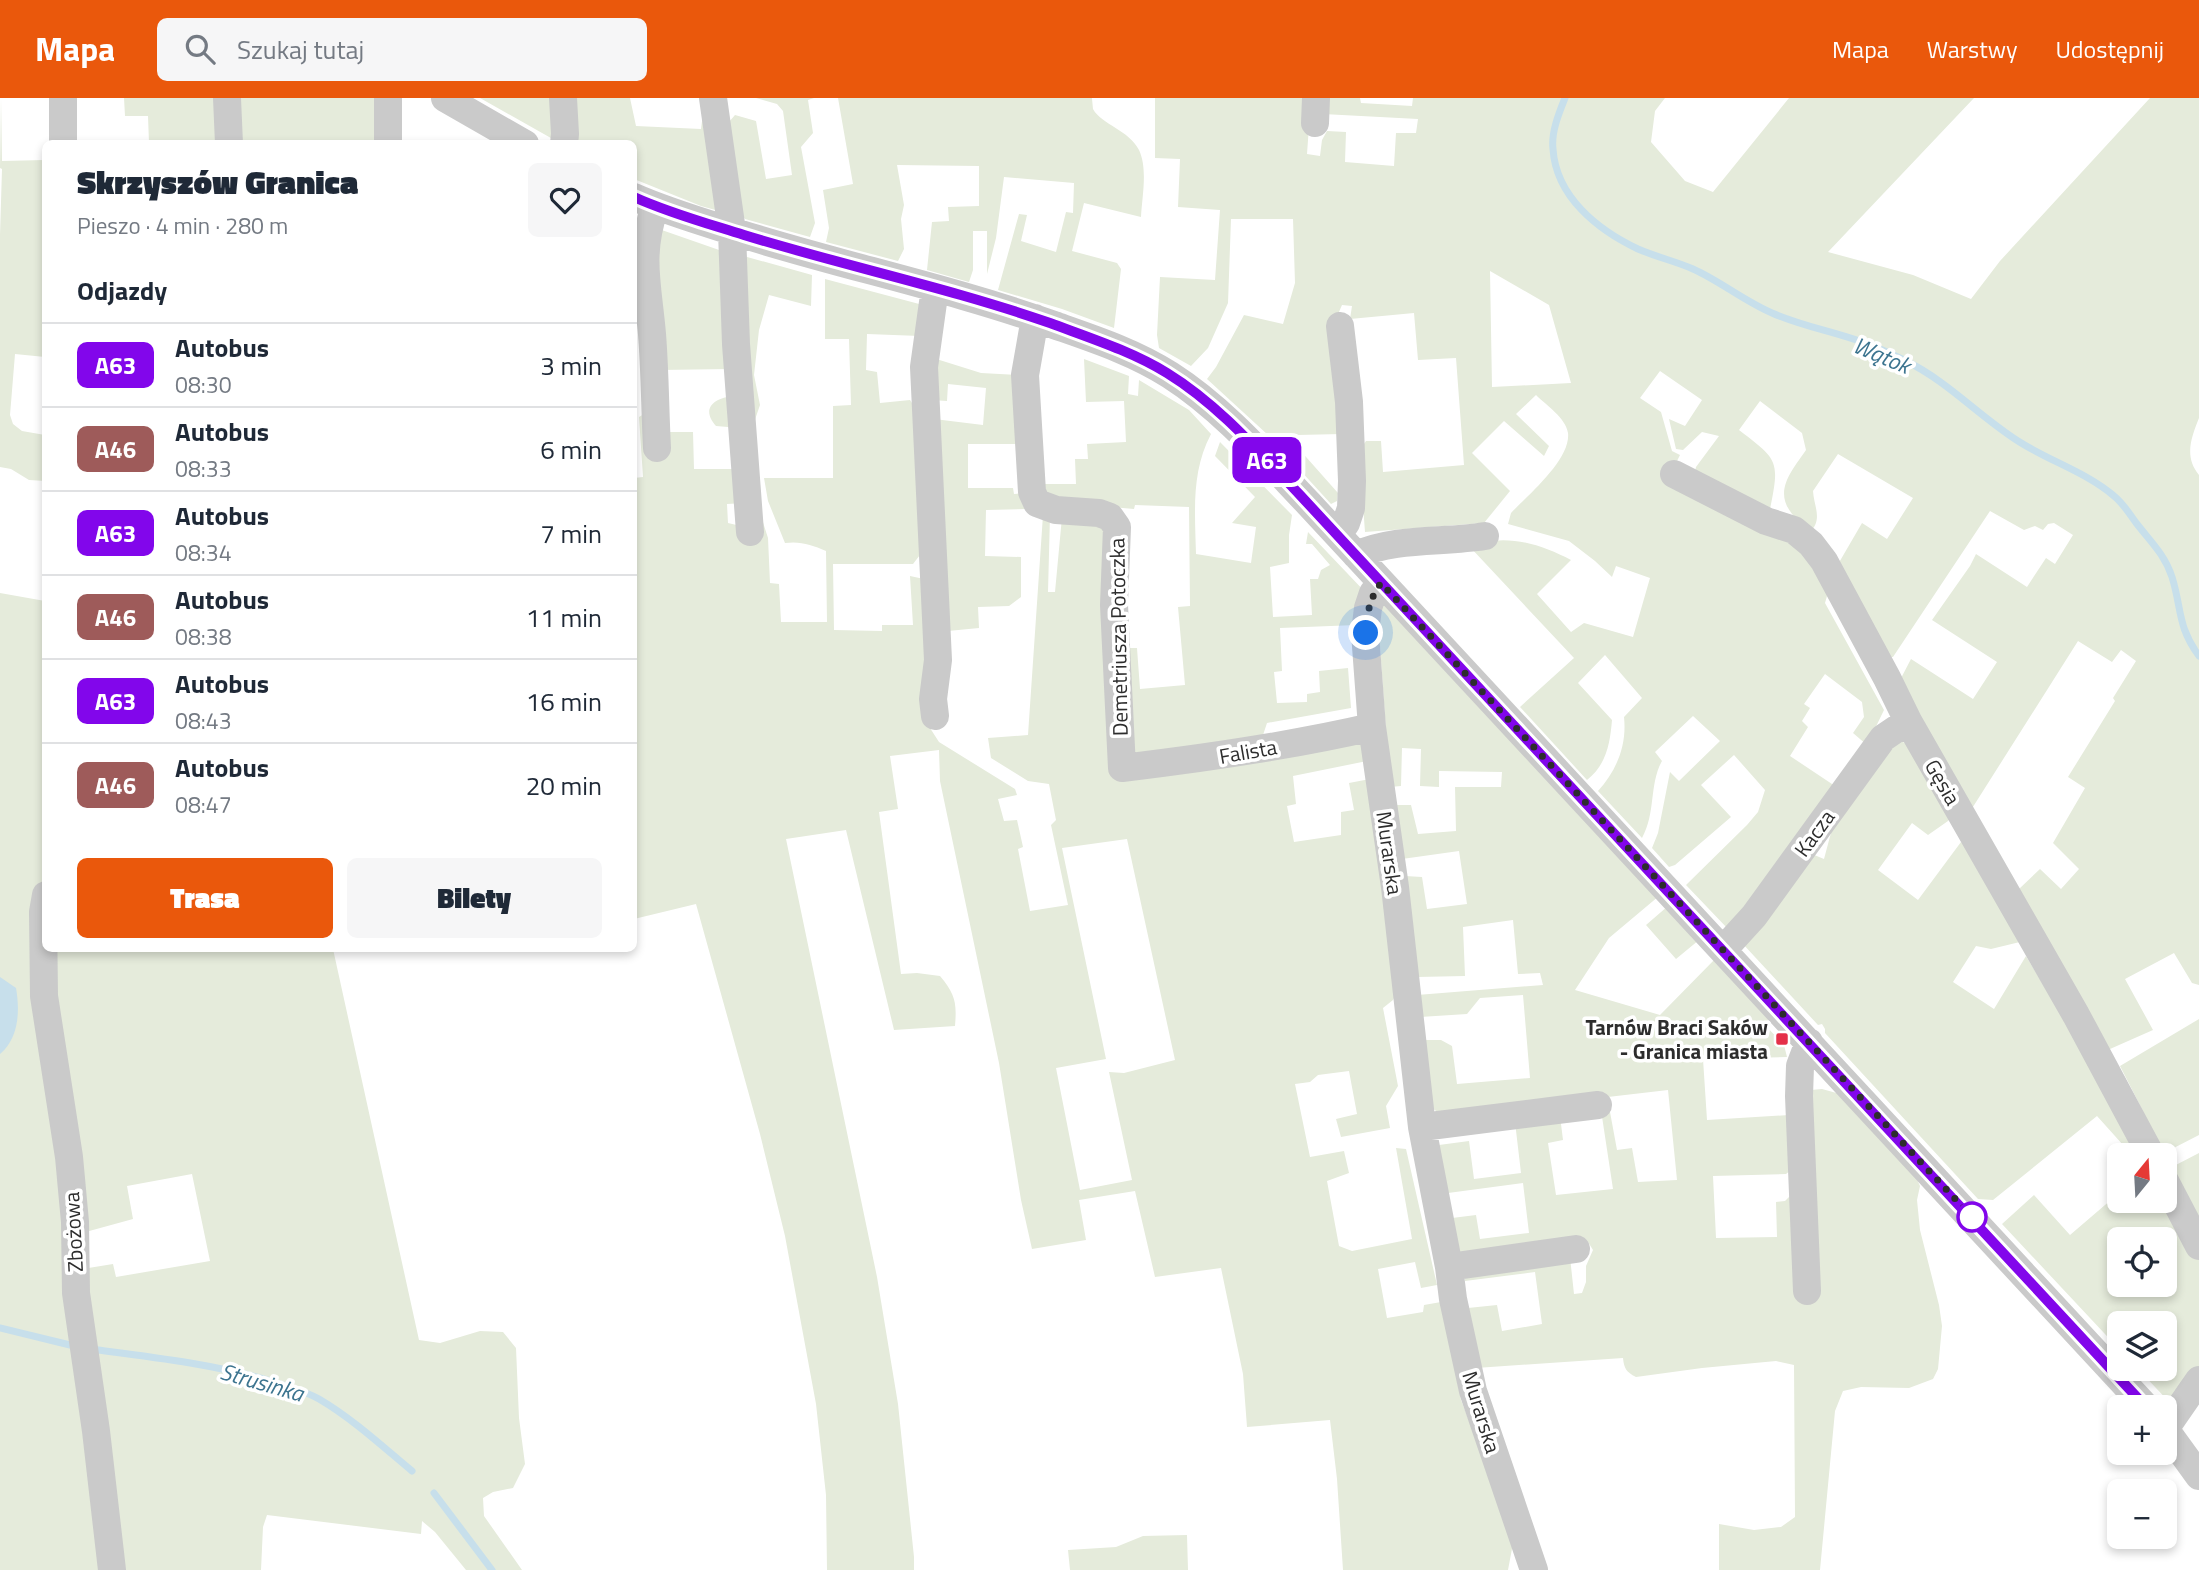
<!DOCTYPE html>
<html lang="pl">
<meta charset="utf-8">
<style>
:root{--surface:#fff;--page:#f6f6f7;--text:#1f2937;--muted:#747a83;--line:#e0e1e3;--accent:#ea580c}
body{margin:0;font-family:"Titillium Web",sans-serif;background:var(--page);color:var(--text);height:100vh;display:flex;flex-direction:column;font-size:26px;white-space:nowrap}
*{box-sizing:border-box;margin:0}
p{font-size:23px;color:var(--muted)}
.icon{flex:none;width:38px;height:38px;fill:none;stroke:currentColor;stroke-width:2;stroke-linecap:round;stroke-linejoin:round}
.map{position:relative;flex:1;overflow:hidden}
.panel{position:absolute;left:42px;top:42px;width:595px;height:812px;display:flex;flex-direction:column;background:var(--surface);border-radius:10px;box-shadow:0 4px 10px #0003}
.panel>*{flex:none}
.badge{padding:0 14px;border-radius:10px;font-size:24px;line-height:46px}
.needle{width:46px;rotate:18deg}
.controls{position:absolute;left:2107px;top:1045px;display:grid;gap:14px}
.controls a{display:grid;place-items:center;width:70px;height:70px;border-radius:10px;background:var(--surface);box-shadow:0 4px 10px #0003;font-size:35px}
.you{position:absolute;width:35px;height:35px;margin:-18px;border:5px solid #fff;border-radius:50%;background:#1a73e8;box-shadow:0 0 0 10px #1a73e833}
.map>.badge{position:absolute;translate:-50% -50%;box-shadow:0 0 0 4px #fff}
h2{padding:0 35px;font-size:26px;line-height:63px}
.round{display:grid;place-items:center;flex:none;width:74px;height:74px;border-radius:10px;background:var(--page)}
.head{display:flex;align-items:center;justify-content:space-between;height:119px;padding:0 35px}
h1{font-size:33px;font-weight:800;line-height:52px}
.action{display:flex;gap:14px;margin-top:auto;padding:14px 35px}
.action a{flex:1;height:80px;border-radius:10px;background:var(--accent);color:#fff;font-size:28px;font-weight:800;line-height:80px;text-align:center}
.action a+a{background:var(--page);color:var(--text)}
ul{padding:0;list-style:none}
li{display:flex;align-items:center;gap:21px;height:84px;padding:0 35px;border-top:2px solid var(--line)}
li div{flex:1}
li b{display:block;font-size:26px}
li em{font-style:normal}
li .badge{min-width:77px;font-weight:700;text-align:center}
header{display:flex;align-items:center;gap:42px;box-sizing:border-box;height:98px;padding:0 35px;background:var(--accent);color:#fff}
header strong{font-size:33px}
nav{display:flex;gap:38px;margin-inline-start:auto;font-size:24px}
.search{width:490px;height:63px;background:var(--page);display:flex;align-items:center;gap:18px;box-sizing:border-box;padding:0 24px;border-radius:10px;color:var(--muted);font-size:26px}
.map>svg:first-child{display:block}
.green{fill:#e5ebdb;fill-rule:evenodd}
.water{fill:#c7dfeb}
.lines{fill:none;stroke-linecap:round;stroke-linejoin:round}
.stream{stroke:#c7dfeb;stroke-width:7}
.minor{stroke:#cacaca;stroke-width:28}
.line-casing{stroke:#fff;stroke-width:16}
.line{stroke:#8206eb;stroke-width:10}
.walk{stroke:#2d2d2d;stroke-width:7;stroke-dasharray:0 12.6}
.poi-dot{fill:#e43049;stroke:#fff;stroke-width:2.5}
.stop-dot{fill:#fff;stroke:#8206eb;stroke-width:3.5}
.labels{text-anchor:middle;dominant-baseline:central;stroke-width:7;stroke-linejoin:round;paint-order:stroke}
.street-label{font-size:21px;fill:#2d2d2d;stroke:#fff}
.poi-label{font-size:21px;font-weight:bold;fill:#2d2d2d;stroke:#fff;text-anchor:end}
.water-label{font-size:23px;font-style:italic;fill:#3c748f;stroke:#fff}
</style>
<header>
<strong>Mapa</strong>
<div class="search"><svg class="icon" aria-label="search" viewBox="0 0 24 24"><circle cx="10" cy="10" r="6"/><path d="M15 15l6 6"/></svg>Szukaj tutaj</div>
<nav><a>Mapa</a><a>Warstwy</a><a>Udostępnij</a></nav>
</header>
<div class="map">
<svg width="2199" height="1472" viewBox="0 0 2199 1472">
<rect width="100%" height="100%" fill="#fff"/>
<path class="green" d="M 1,0 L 2,63 L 45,62 L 45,259 L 15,256 L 10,317 L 13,326 L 22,333 L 45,337 L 45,383 L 29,382 L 11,371 L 0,369 L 0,137 L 2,71 L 0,70 Z
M 72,0 L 219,0 L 223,45 L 149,45 L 148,18 L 125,18 L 124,0 Z
M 233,0 L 384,0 L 385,45 L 235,45 Z
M 480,0 L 556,0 L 558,44 Z
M 566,0 L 630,0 L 636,28 L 701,31 L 705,0 L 719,113 L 701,108 L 634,81 L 634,46 L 574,45 Z
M 756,0 L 814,0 L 808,2 L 813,35 L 801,49 L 815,125 L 810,139 L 745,121 L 738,112 L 729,24 L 735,17 L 756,23 L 766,81 L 792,77 L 783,13 L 777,6 Z
M 838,0 L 1092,0 C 1092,1 1093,10 1093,11 C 1102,27 1129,32 1139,52 C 1148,71 1142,99 1141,119 L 1084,105 L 1072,153 L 1117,165 L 1121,171 L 1114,230 L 1062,211 L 998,192 L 1019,116 L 1027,117 L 1021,143 L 1056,154 L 1066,114 L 1073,115 L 1074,85 L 1004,79 L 996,140 L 987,176 L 987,133 L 973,133 L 973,172 L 969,184 L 927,172 L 932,124 L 949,123 L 948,109 L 979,108 L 979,68 L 897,67 L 904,107 L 901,121 L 904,151 L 898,163 L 826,144 L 829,130 L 823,92 L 853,86 Z
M 1155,0 L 1311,0 L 1307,56 L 1320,58 L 1322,42 L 1327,33 L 1346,34 L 1345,64 L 1394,68 L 1396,35 L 1416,35 L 1418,21 L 1323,16 L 1324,0 L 1360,0 L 1361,5 L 1412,8 L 1413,0 L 1665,0 L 1655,13 L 1651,44 L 1685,83 L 1713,94 L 1789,0 L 1974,0 L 1828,154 L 1913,177 L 1971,201 L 2000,163 L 2150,0 L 2199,0 L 2199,320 C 2191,340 2184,359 2199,377 L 2199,887 L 2192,885 L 2174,855 L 2125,881 L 2153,932 L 2110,951 L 2102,952 L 2019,791 L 2040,771 L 2061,791 L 2079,771 L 2053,745 L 2085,690 L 2068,679 L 2115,603 L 2113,600 L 2136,563 L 2121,552 L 2112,564 L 2078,543 L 1971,712 L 1899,584 L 1911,561 L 1973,601 L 1997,564 L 1932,522 L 1970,468 L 1976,456 L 2027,489 L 2046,460 L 2055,466 L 2073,437 L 2054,425 L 2048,426 L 2043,432 L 2035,428 L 2024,432 L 1990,413 L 1893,559 L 1887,559 L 1837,468 L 1862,425 L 1887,441 L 1913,400 L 1838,356 L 1813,393 C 1814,409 1823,421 1810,434 C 1804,427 1795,421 1790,413 C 1774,391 1794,370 1806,352 L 1802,335 L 1760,303 L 1739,332 C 1778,362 1780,362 1770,411 L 1694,377 L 1696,369 L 1719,338 L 1702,334 L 1683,352 L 1676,351 L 1669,321 L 1685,328 L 1702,302 L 1660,273 L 1640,300 L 1661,314 L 1672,353 L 1680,357 L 1668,381 L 1792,437 L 1829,491 L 1825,505 L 1884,612 L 1867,647 L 1853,635 L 1864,619 L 1862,604 L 1825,576 L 1804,606 L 1810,610 L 1802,623 L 1808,629 L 1790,658 L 1838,690 L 1728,831 L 1686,787 L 1747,727 L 1758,714 L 1765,692 L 1734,657 L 1701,687 L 1731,719 L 1675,767 L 1669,769 L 1652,750 L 1658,735 L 1670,674 L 1679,683 L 1720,643 L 1693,618 L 1655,654 L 1662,663 C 1649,686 1656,715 1642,740 L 1598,693 C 1617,672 1627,647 1624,619 L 1642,600 L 1605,557 L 1578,585 L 1612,622 C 1610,645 1607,666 1587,682 L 1520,609 L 1574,560 L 1470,449 C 1504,434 1540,446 1571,462 L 1537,496 L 1571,534 L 1584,525 L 1633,539 L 1650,480 L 1616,468 L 1612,479 L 1595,463 L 1569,443 L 1508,426 L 1511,415 C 1528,397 1571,361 1568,335 C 1566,320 1546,307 1536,297 L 1516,316 L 1549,348 L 1544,358 L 1504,323 L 1472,355 L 1510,393 L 1484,425 L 1365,434 L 1359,353 L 1366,343 L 1381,343 L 1383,374 L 1464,367 L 1456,260 L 1418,262 L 1414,215 L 1350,221 L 1352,208 L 1342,207 L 1335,223 L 1342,336 L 1297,337 L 1291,342 L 1338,395 L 1337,403 L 1331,406 L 1268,337 L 1207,281 L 1216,269 L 1244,217 L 1283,226 L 1295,185 L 1293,121 L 1231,121 L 1228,205 L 1208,250 L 1191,268 L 1159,250 L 1157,237 L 1160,179 L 1215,182 L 1220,112 L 1178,109 L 1180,61 L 1155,60 ZM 1490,173 L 1549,207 L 1571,285 L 1492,289 Z
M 656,130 L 722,153 L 730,271 L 660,272 Z
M 740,157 L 812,177 L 811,208 L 769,197 L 759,232 L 754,277 L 760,307 L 748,342 Z
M 825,181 L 923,207 L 920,238 L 867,236 L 866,272 L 877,274 L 880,305 L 910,302 L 920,317 L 923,453 L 913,466 L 833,466 L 834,532 L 882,533 L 882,527 L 913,527 L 910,478 L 924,481 L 930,630 L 939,644 L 1015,691 L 1017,697 L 998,701 L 1004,723 L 1017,722 L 1023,749 L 1018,751 L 1030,813 L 1068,807 L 1051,727 L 1056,722 L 1049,686 L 1028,683 L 991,660 L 988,640 L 1028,637 L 1043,417 L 1050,417 L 1048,494 L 1055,494 L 1062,419 L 1105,422 L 1118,672 L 1365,643 L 1367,663 L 1293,678 L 1296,706 L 1287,708 L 1294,744 L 1341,737 L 1341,714 L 1354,712 L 1349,685 L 1370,681 L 1397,894 L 1393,902 L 1383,910 L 1398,988 L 1386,1008 L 1390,1030 L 1341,1039 L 1336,1021 L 1357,1016 L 1349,973 L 1318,977 L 1310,984 L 1295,986 L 1310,1059 L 1344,1053 L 1349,1075 L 1327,1083 L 1339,1148 L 1352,1153 L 1412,1141 L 1396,1050 L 1406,1051 L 1437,1187 L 1421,1190 L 1415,1164 L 1378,1171 L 1387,1220 L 1423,1214 L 1424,1207 L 1441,1204 L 1461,1302 L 1514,1440 L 1508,1472 L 1343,1472 L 1337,1381 L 1330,1322 L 1247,1329 L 1243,1276 L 1221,1170 L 1155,1179 L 1135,1093 L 1079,1102 L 1086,1142 L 1032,1151 L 1021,1102 L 999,965 L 940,683 L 939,652 L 890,658 L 898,711 L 879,714 L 901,876 L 917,875 L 940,878 C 955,896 957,904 955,928 L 894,932 L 846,732 L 786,741 L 877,1179 L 898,1306 L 914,1459 L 914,1472 L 827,1472 L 826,1397 L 816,1306 L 785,1138 L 760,1036 L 696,806 L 634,821 L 634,380 L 643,379 L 639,319 L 649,313 L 662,334 L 693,334 L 694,371 L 735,371 L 733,332 L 728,329 L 716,328 C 700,310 715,300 733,298 L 745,405 L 727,406 L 728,425 L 745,429 L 760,415 L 768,440 L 770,485 L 779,486 L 781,524 L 827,524 L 826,453 C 812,447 801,443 785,445 L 768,403 L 764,380 L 833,380 L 833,308 L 851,307 L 849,241 L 825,241 ZM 1127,741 L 1175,962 L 1124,975 L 1109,974 L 1132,1082 L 1080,1092 L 1056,970 L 1106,961 L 1062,750 Z
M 930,259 L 981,275 L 1018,277 L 1023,346 L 968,346 L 968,390 L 1013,390 L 1014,396 L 1026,395 L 1026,411 L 986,412 L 985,458 L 1021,459 L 1021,499 L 1009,508 L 978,509 L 979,530 L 948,533 L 934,321 L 983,327 L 986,290 L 948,286 L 947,303 L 932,302 Z
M 1084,261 L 1129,278 L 1128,296 L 1138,298 L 1139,282 L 1189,312 L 1211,336 C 1191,374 1195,414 1196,456 L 1251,465 L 1256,429 L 1232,425 L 1255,399 L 1215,358 L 1220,344 L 1292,417 L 1289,437 L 1289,465 L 1270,469 L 1273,519 L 1312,517 L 1310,481 L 1318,481 L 1321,472 L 1330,467 L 1312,446 L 1306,446 L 1308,434 L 1367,496 L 1356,527 L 1280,530 L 1282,573 L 1274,574 L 1277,605 L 1307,604 L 1307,596 L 1320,594 L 1319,573 L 1348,570 L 1351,610 L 1267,625 L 1263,637 L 1125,666 L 1120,550 L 1137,550 L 1140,591 L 1185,587 L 1178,509 L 1190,508 L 1189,409 L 1135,407 L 1134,411 L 1055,404 L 1040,386 L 1076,386 L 1075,361 L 1088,361 L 1087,346 L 1126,344 L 1124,303 L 1086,304 Z
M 0,495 L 45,503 L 46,850 L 333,851 L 419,1242 L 440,1245 L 480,1233 L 503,1234 L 516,1250 L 519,1320 L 525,1366 L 513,1390 L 493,1394 L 483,1400 L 484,1418 L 522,1472 L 466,1472 L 435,1434 L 422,1423 L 421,1436 L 267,1417 L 263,1429 L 261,1472 L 0,1472 ZM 192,1076 L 210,1163 L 116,1179 L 113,1166 L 70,1173 L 82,1135 L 133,1121 L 127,1088 Z
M 1383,500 L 1659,798 L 1609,840 L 1575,892 L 1660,917 L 1716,860 L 1771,921 L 1763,925 L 1784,947 L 1787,959 L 1703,961 L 1707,1022 L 1789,1017 L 1791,1072 L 1786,1076 L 1713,1078 L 1716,1140 L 1777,1139 L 1776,1104 L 1785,1103 L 1793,1095 L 1811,992 L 1822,991 L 1840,996 L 1914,1075 L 1920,1088 L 1917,1102 L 1920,1132 L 1939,1207 L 1942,1228 L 1938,1271 L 1933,1281 L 1909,1290 L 1861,1289 L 1843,1293 L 1835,1313 L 1820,1472 L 1719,1472 L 1719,1426 L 1754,1432 L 1781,1429 L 1795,1419 L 1794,1267 L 1776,1263 L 1702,1270 L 1636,1279 C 1626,1274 1624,1270 1623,1260 L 1476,1270 L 1468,1210 L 1497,1207 L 1502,1233 L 1542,1226 L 1535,1174 L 1465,1183 L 1464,1175 L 1570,1159 L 1574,1196 L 1582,1195 L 1586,1184 L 1586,1168 L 1593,1152 L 1588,1144 L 1468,1161 L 1460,1157 L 1452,1120 L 1476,1117 L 1480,1141 L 1529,1135 L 1523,1085 L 1448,1095 L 1439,1047 L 1469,1043 L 1474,1081 L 1521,1075 L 1515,1024 L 1560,1018 L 1563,1042 L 1548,1045 L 1556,1097 L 1613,1091 L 1601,1012 L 1610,1014 L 1617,1052 L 1632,1050 L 1638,1084 L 1677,1082 L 1668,992 L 1443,1018 L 1432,1010 L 1423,942 L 1441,942 L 1452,948 L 1457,986 L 1530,980 L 1523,897 L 1480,900 L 1467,916 L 1420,919 L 1417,897 L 1543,887 L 1540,875 L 1518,876 L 1513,822 L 1463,829 L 1465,878 L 1417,879 L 1405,778 L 1422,779 L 1427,811 L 1467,806 L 1459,753 L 1402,761 L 1393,707 L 1411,707 L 1418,736 L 1456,733 L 1455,689 L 1501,689 L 1502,674 L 1439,673 L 1439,689 L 1420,688 L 1421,651 L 1402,650 L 1401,688 L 1390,689 L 1377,506 Z
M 1887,643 L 1900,643 L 1908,646 L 1951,719 L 1948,723 L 1928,737 L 1912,725 L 1878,772 L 1918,802 L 1961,744 L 1973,752 L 2024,843 L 1991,851 L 1976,848 L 1953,884 L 1994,911 L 2026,858 L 2145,1057 L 2132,1057 L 2097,1018 L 1993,1102 L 1978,1101 L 1825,935 L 1825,931 L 1822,926 L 1818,927 L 1742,845 L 1807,754 L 1824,761 L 1832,731 Z
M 1668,808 L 1699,842 L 1676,861 L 1646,827 Z
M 2199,921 L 2199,1037 L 2164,1055 L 2139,1023 L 2143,1013 L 2120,968 Z
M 2199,1055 L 2199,1136 L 2166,1077 L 2170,1070 Z
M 2119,1095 L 2119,1102 L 2165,1102 L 2199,1157 L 2199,1273 L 2173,1308 L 2138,1271 L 2165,1270 L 2165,1225 L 2119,1225 L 2119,1251 L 2002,1126 L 2034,1097 L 2070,1137 ZM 2119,1141 L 2165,1141 L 2165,1186 L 2119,1186 Z
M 1187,1437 L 1188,1472 L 1070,1472 L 1068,1452 L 1116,1449 L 1143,1438 Z"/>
<path class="water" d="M 0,879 L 16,890 C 20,913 19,940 0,956 Z"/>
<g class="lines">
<path class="stream" d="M 1565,0 C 1559,15 1551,34 1553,51 C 1556,99 1598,132 1638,151 C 1656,159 1675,163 1693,171 C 1720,183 1744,203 1772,215 C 1801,228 1832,233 1862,244 C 1877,249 1892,256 1906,263 C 1947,283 1979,318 2018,343 C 2049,363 2086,374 2114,398 C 2124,406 2130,417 2137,426 C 2151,444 2165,457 2172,479 C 2182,511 2177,528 2199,558
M 0,1230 L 70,1247
M 90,1251 C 152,1259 214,1266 274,1284 C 289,1289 305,1293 319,1301 C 353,1321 382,1348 412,1373
M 434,1395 L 492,1472"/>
<path class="minor" d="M 63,0 L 63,46
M 227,0 L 229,46
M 388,0 L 388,46
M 445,0 L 525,46
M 563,0 L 565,36 L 564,46
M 713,0 L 732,133 L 736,246 L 750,434
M 1315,25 L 1316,0
M 634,99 C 668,114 703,124 738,135 C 843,168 950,190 1054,227 C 1094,241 1134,254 1170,277 C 1223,311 1266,361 1309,406 L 2146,1309
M 655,109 C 638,157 648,188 652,236 C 655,274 655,312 657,350
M 1035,220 L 1025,277 L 1032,394 L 1037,405 L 1056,412 L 1099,415 L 1110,419 L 1117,429 L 1114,507 L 1122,670 C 1206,660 1290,648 1372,629
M 1674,376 L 1766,423 L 1794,432 L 1811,446 L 1824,463 L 1887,580 L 1908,623 L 2076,917 L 2151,1057
M 1338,437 L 1346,425 L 1351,410 L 1352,383 L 1349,304 L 1340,228
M 1356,457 C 1396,439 1442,445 1485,438
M 1381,485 L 1373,495 L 1368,510 L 1365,535 L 1372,629 L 1395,789 L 1422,1029 L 1449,1169 L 1453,1201 L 1473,1293 L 1534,1472
M 935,618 L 933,601 L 938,562 L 924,269 L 935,190
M 46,797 L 43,814 L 44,898 L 69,1059 L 75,1124 L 76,1195 L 96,1333 L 112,1472
M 1723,852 L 1754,818 L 1883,640 L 1908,623
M 1422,1029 L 1598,1007
M 2165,1083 L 2199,1148
M 1449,1169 L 1576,1151
M 1807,1193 L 1799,998 L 1800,968 L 1809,944
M 2165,1331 L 2199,1282
M 2165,1331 L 2199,1378"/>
</g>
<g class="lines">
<defs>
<path id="line" d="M 634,99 C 669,115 706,125 744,137 C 845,168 950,190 1050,225 C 1090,240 1131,253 1167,275 C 1219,307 1259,354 1300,397 L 2146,1309"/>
</defs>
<use href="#line" class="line-casing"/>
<use href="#line" class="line"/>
<path class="walk" d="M 1366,535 C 1367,516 1369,501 1381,485 L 1972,1119"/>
</g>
<rect class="poi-dot" x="1775" y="934" width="14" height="14" rx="3.5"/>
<circle class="stop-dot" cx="1972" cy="1119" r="14"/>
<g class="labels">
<g class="street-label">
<text transform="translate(1118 539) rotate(-91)">Demetriusza Potoczka</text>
<text transform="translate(1248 653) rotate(-10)">Falista</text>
<text transform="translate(1943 684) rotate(60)">Gęsia</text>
<text transform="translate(1814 735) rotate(-54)">Kacza</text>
<text transform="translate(1390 755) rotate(82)">Murarska</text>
<text transform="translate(73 1134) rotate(-93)">Zbożowa</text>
<text transform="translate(1482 1314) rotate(73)">Murarska</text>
</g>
<g class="poi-label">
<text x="1768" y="929">Tarnów Braci Saków<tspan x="1768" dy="24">- Granica miasta</tspan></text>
</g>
<g class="water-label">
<text transform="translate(1882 257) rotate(23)">Wątok</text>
<text transform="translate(262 1284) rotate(16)">Strusinka</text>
</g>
</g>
</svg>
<div class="controls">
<a><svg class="needle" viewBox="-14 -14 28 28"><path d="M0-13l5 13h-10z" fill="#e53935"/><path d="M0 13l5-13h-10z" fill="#747a83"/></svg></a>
<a><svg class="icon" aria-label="locate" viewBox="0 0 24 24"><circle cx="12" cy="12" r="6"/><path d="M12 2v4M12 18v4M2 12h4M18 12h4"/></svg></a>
<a><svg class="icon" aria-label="layers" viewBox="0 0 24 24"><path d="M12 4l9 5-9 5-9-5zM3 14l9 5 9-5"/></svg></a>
<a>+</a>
<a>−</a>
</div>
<div class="you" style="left:1366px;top:535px"></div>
<b class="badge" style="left:1267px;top:362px;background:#8206eb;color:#fff">A63</b>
<section class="panel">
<div class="head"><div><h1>Skrzyszów Granica</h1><p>Pieszo · 4 min · 280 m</p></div><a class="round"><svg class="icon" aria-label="heart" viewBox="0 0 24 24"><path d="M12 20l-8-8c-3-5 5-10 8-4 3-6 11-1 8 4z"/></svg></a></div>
<h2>Odjazdy</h2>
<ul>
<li><span class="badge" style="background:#8206eb;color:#fff">A63</span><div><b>Autobus</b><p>08:30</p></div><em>3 min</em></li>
<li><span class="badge" style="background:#9e5b5a;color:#fff">A46</span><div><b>Autobus</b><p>08:33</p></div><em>6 min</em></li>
<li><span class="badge" style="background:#8206eb;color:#fff">A63</span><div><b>Autobus</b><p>08:34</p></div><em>7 min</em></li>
<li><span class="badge" style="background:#9e5b5a;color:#fff">A46</span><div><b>Autobus</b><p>08:38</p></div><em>11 min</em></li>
<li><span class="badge" style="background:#8206eb;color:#fff">A63</span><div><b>Autobus</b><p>08:43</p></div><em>16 min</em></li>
<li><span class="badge" style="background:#9e5b5a;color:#fff">A46</span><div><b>Autobus</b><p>08:47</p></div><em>20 min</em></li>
</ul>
<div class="action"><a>Trasa</a><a>Bilety</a></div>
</section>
</div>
